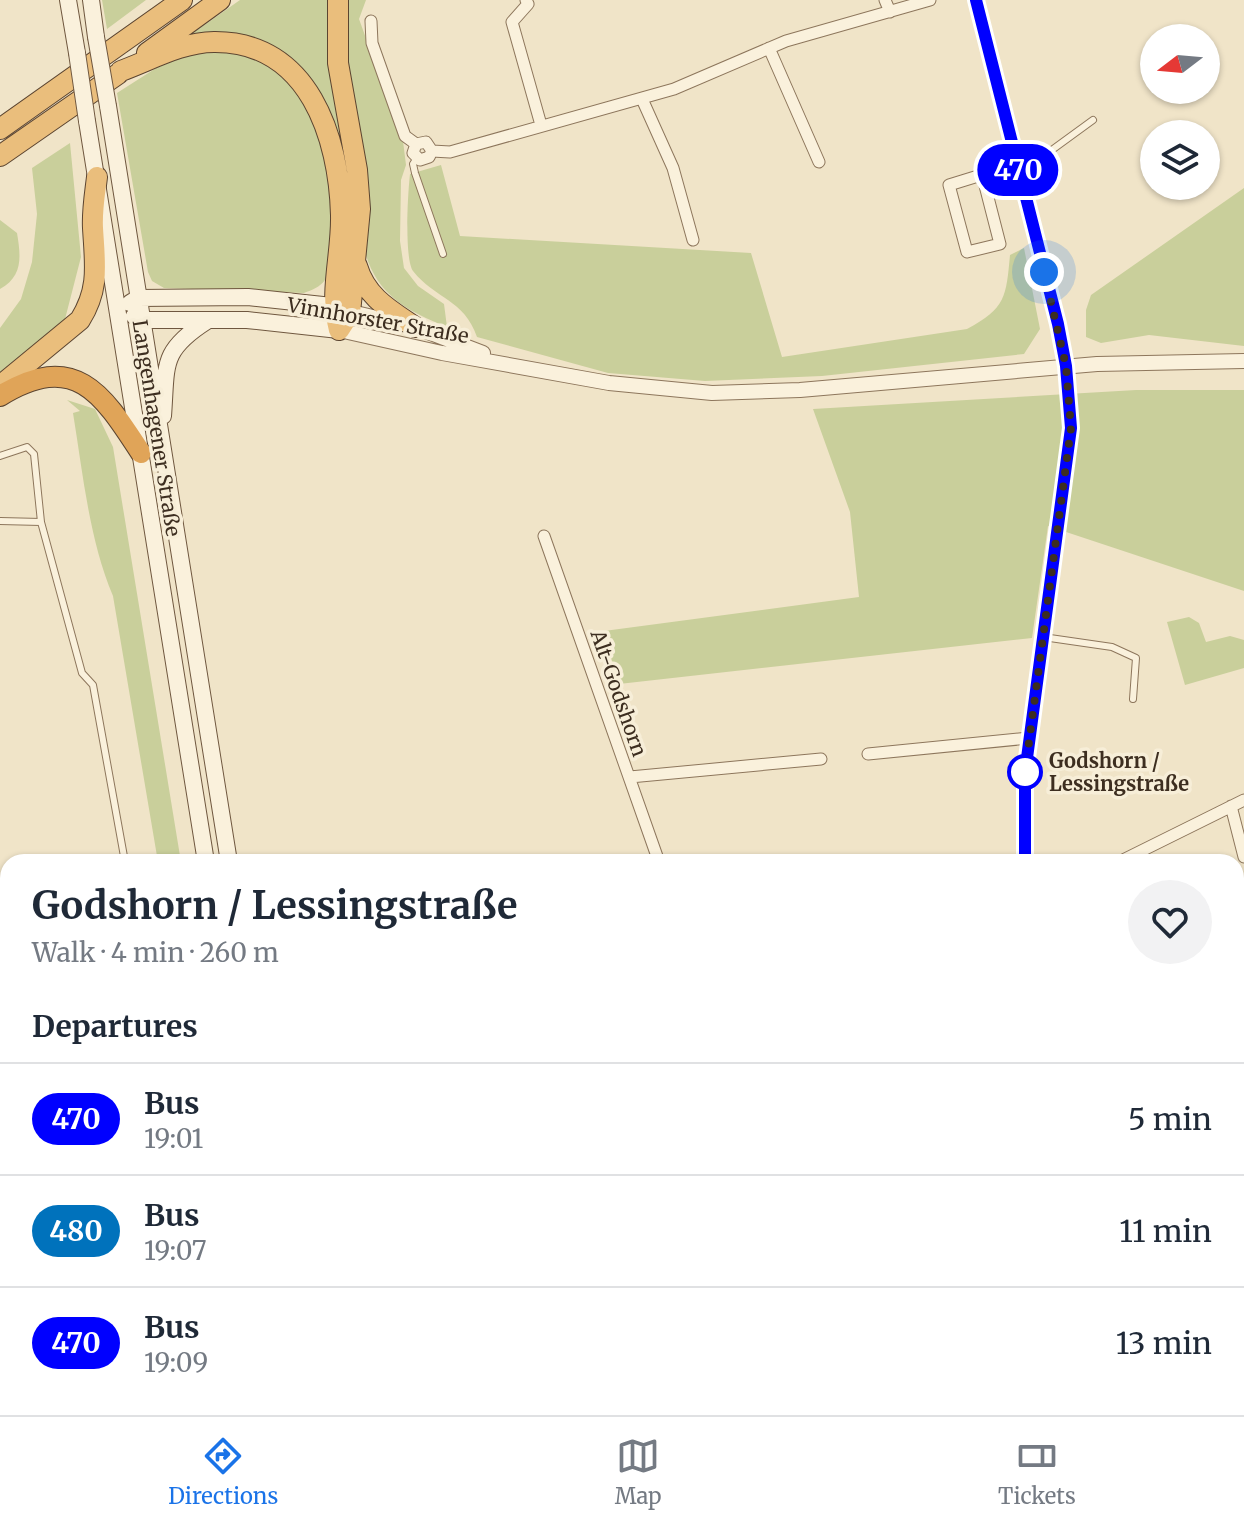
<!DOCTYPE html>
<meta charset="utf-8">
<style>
:root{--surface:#fff;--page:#f2f2f3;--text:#1f2937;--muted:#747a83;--line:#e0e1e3;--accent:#1a73e8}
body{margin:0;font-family:Merriweather,serif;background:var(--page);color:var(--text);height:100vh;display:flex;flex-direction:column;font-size:30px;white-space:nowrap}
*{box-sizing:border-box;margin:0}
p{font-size:26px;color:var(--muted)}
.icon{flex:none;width:44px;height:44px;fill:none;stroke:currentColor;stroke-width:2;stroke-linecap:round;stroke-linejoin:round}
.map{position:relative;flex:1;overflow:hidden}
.sheet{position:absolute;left:0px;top:854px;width:1244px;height:562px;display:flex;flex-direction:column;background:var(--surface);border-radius:24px 24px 0 0;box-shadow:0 2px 6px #0004}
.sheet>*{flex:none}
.badge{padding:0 16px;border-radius:26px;font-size:28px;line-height:52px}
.needle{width:52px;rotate:254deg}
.tools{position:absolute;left:1140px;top:24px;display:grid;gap:16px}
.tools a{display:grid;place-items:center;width:80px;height:80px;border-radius:50%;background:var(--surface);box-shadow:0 2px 6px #0004;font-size:40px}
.you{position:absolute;width:40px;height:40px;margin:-20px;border:6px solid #fff;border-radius:50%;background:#1a73e8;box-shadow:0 0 0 12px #1a73e833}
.map>.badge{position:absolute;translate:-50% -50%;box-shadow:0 0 0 4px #fff}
h2{padding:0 32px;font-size:30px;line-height:72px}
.round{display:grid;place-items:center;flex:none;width:84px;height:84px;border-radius:42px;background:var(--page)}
.overview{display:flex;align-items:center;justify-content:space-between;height:136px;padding:0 32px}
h1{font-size:38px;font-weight:700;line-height:60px}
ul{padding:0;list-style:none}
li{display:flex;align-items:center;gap:24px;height:112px;padding:0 32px;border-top:2px solid var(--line)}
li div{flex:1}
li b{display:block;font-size:30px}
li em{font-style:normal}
li .badge{min-width:88px;font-weight:700;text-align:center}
.tabs{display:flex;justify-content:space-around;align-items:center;height:112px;border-top:2px solid var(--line);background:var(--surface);font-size:22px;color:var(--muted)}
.tabs a{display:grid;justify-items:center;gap:4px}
.tabs .active{color:var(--accent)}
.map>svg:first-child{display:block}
.green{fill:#c9cf9b}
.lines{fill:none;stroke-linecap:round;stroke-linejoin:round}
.service-casing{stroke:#8d765c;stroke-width:8}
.minor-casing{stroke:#8d765c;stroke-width:13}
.tertiary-casing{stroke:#8d765c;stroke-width:16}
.secondary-casing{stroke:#6f573f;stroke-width:18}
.trunk-casing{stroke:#5b4430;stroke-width:22}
.motorway-casing{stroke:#5b4430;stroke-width:22}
.service{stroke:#faf1dc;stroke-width:6}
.minor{stroke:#faf1dc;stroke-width:11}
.tertiary{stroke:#faf1dc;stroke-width:14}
.secondary{stroke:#faf1dc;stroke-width:16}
.trunk{stroke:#eabe7c;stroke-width:20}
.motorway{stroke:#e0a458;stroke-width:20}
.secondary-bridge-casing{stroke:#6f573f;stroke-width:18;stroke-linecap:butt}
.secondary-bridge{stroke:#faf1dc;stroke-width:16}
.line-casing{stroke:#fff;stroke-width:18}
.line{stroke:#00f;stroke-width:12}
.walk{stroke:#3d2e20;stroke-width:8;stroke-dasharray:0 14.4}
.stop-dot{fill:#fff;stroke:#00f;stroke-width:4}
.labels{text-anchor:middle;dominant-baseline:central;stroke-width:7;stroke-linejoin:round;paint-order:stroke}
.street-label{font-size:20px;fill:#3d2e20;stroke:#f7eed8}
.stop-label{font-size:20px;font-weight:bold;fill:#3d2e20;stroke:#f7eed8;text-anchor:start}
</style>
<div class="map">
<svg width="1244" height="1415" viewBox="0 0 1244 1415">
<rect width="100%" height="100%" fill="#f0e4c8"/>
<path class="green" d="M 102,0 L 146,0 L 107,29 Z
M 240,0 L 331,0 L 349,174 L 349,238 L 301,70 L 183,40 Z
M 345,0 L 366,0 L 359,19 L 403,141 L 406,165 L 401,180 L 400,241 L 404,268 L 418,286 L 444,304 L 447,327 C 407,311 377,295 365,252 L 345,62 Z
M 216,48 C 243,52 269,59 288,80 C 300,93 311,111 317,128 C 329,158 343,253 325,280 C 320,287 312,290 304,293 L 164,288 L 152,281 L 148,272 L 117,93 L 164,63 Z
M 70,143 L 81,257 L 64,323 L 0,376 L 0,328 L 21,299 L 32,262 L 37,214 L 32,168 Z
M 441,165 L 460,236 L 751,253 L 782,357 L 967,329 C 1006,308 1006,297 1010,255 L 1024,248 L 1040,329 L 1024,354 L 822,376 L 705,381 L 608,373 L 477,337 C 464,299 435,299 413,271 C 404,258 408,191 410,174 Z
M 1244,188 L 1244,346 L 1149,335 L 1101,343 L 1086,337 L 1086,310 L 1091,295 Z
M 0,220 L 17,233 C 21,257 23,276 0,289 Z
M 1136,390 L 1244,390 L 1244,591 L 1048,526 L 1032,638 L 610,685 L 612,661 L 604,631 L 859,597 L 850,512 L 813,409 Z
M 67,400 L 95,409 L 113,447 L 181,862 L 158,862 L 113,596 C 89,539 83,474 73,413 L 80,411 Z
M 1189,617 L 1199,623 L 1206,642 L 1230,636 L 1244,640 L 1244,668 L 1185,685 L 1167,622 Z
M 8,945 L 8,1077 L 0,1080 L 0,948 Z
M 1244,1165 L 1244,1251 L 1242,1252 L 1236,1238 L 1236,1169 Z
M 349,1408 L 624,1408 L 626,1415 L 350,1415 Z"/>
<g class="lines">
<defs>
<path id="service" d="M 417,158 L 413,164 L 415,173 L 443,254
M 1017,167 L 1034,163 L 1093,120
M 0,456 L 27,447 L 34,454 L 41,522 L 82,673 L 93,685 L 125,862
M 0,521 L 41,522
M 1043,637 L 1112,647 L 1136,658 L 1133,699
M 1236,1078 L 1244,1074
M 0,1134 L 8,1132"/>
<path id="minor" d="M 526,0 L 528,4 L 512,22 L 541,125
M 885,0 L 890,12
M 977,0 L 1058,324 L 1066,366 L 1071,428 L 1025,773 L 1025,862
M 371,21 L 372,43 L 405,136 L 416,144 L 426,142 L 432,151
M 769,48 L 819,162
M 642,99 L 673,168 L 693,240
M 416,144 L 413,153 L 420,160 L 429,157 L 432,151
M 432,151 L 450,152 L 674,89 L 786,41 L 930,0
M 982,174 L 1000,244 L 967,252 L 949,185 L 1017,164
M 544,536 L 659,862
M 868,754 L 1029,738
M 630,777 L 821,759
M 1231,806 L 1244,857
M 1119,862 L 1244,800
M 0,1141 L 8,1167
M 1236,1337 L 1244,1335
M 709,1408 L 718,1415
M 0,1412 L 9,1408
M 1119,1415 L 1128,1408"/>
<path id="tertiary" d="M 343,310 L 415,327 L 483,353
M 339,330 L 442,353 L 609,383 L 712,393 L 800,390 L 1097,364 L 1244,361"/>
<path id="secondary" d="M 68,0 L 77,53
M 91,0 L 96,37
M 108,106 L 229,862
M 87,121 L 206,862
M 130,303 L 138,298 L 248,297 L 332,306
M 134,316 L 142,320 L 247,320 L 339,330
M 163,416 C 167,365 160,351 207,321
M 308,1408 L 309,1415"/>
<path id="trunk" d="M 338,0 L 338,63 L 357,170 L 360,209 L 350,313 L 339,330
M 147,53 L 220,0
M 121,71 C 151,60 182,42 214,42 C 309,41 339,138 341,215 C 342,254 329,292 339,330
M 0,129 L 182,0
M 0,156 L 118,74
M 357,266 C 366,297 390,310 415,327
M 0,386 L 80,320 C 100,288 95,264 93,228 C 92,211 95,194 97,177"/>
<path id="motorway" d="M 0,396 C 75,350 102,393 141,453"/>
</defs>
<use href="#service" class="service-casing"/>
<use href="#minor" class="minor-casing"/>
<use href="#tertiary" class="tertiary-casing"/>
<use href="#secondary" class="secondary-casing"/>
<use href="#trunk" class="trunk-casing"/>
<use href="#motorway" class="motorway-casing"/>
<use href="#service" class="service"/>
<use href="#minor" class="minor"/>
<use href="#tertiary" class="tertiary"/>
<use href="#secondary" class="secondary"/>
<use href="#trunk" class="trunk"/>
<use href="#motorway" class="motorway"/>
<defs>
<path id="secondary-bridge" d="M 96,37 L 108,106
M 77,53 L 87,121"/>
</defs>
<use href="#secondary-bridge" class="secondary-bridge-casing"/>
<use href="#secondary-bridge" class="secondary-bridge"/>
</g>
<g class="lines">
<defs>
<path id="line" d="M 976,0 L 1058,324 L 1066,366 L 1071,428 L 1025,773 L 1025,862"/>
</defs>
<use href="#line" class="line-casing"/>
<use href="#line" class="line"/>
<path class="walk" d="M 1025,772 L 1071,428 L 1066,366 L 1044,272"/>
</g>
<circle class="stop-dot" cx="1025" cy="772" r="16"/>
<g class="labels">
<g class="street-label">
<text transform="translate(378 320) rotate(10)">Vinnhorster Straße</text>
<text transform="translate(157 428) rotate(81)">Langenhagener Straße</text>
<text transform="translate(619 693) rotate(71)">Alt-Godshorn</text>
</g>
<g class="stop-label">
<text x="1049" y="760">Godshorn /<tspan x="1049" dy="23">Lessingstraße</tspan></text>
</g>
</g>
</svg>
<div class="tools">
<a><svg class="needle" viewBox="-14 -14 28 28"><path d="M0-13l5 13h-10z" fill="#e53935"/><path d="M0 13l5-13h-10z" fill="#747a83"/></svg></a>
<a><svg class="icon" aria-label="layers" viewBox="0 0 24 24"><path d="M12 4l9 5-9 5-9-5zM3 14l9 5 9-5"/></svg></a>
</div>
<div class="you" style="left:1044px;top:272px"></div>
<b class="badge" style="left:1018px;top:170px;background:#00f;color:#fff">470</b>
<section class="sheet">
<div class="overview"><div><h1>Godshorn / Lessingstraße</h1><p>Walk · 4 min · 260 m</p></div><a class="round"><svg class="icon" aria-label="heart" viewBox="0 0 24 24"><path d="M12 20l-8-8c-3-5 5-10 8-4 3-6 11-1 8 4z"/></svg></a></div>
<h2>Departures</h2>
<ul>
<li><span class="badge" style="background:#00f;color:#fff">470</span><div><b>Bus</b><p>19:01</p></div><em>5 min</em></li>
<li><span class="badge" style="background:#0072bc;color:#fff">480</span><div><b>Bus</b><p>19:07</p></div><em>11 min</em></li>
<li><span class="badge" style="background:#00f;color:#fff">470</span><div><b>Bus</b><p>19:09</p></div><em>13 min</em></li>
</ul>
</section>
</div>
<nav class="tabs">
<a class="active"><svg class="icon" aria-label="directions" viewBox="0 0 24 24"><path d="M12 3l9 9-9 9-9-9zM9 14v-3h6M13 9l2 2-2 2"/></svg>Directions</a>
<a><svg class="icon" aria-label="map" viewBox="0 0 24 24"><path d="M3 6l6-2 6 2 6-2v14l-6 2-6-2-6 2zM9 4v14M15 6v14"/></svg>Map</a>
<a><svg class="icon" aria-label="tickets" viewBox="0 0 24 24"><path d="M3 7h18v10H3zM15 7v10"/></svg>Tickets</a>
</nav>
